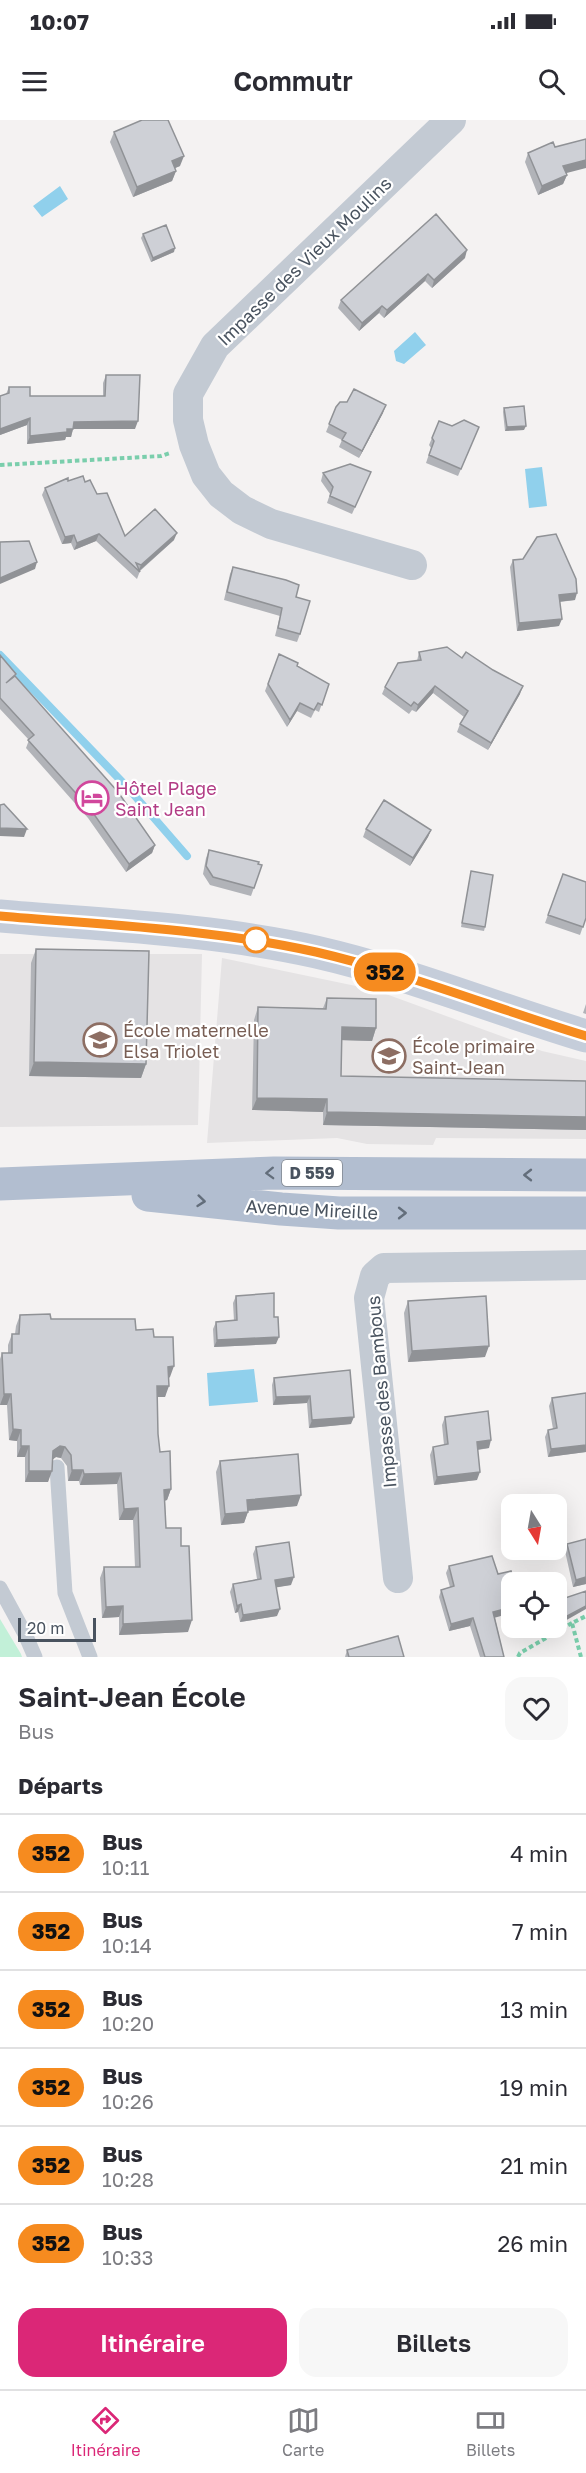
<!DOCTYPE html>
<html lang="fr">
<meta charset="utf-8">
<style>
:root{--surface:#fff;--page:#f7f7f7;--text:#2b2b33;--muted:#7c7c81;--line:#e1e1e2;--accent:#db2777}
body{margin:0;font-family:"Golos Text",sans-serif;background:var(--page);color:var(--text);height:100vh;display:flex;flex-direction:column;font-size:22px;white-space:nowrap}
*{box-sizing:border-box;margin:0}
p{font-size:20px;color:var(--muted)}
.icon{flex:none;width:33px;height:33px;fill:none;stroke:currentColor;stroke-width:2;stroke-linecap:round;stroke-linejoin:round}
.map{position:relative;height:1537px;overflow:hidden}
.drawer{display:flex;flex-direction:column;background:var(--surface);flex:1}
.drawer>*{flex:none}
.badge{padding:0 12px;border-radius:20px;font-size:21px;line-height:39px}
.needle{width:39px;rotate:169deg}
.controls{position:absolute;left:501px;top:1374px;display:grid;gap:12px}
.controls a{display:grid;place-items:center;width:66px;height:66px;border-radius:12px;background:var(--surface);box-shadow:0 6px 24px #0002;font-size:30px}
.scale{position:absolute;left:18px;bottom:15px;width:78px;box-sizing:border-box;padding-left:6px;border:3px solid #49535f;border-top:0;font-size:16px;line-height:21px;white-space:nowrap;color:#49535f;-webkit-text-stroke:4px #fff;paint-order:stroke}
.map>.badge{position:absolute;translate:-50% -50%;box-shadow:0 0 0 3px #fff}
h2{padding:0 18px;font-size:22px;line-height:54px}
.round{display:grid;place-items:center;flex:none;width:63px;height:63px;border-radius:18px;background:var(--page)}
.overview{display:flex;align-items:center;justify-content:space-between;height:102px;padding:0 18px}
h1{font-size:28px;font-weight:600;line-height:45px}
.cta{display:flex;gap:12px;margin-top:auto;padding:12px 18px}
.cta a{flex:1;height:69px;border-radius:18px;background:var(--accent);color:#fff;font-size:24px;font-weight:600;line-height:69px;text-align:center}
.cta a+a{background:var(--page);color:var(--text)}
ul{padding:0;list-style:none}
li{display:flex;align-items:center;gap:18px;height:78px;padding:0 18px;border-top:2px solid var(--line)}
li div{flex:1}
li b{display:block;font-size:22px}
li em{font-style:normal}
li .badge{min-width:66px;font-weight:700;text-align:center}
.status{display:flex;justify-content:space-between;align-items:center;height:42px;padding:0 30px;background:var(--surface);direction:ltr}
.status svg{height:16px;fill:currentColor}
header{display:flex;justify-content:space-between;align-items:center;height:78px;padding:0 18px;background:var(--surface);font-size:27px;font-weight:600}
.menu{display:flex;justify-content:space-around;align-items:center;height:84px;border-top:2px solid var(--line);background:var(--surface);font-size:16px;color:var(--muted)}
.menu a{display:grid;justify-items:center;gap:3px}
.menu .selected{color:var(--accent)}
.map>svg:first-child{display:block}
.education{fill:#e5e3e4}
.green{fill:#c2f0d8}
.water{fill:#90d0ec}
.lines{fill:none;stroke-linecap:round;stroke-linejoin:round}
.stream{stroke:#90d0ec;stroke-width:8}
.path{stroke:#7aceac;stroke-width:4;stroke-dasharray:4.5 3;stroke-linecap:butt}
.lane{stroke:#c3cad3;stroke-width:15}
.street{stroke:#c3cad3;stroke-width:30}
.secondary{stroke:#c5cdda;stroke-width:33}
.primary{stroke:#b2bed0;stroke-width:33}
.wall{fill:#b1b3b8}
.shaded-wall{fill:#909296}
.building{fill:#ced0d6;stroke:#909296;stroke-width:1.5}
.oneway{stroke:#636e7b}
.line-casing{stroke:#fff;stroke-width:14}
.line{stroke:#f68b1f;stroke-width:9}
.stop-dot{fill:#fff;stroke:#f68b1f;stroke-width:3}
.labels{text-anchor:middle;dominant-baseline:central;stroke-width:4.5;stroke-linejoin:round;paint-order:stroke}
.shield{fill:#fff;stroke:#80878f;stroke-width:1.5}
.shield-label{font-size:16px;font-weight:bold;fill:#49535f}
.street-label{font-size:18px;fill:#49535f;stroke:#fff}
.hotel-label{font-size:18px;fill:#b23c85;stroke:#fff;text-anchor:start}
.education-label{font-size:18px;fill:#785e54;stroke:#fff;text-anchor:start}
</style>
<div class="status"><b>10:07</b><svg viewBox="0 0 49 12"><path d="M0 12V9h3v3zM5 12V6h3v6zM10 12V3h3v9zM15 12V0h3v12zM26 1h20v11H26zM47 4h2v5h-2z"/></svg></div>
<header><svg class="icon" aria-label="menu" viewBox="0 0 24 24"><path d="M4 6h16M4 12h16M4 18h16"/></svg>Commutr<svg class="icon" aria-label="search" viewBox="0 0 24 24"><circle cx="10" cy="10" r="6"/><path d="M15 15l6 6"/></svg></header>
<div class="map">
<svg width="586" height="1537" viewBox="0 0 586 1537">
<rect width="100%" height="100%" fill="#f4f2f2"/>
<path class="education" d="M 0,834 L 202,834 L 198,1005 L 0,1007 Z
M 222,838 L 375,870 L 542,931 L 586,941 L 586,1019 L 436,1018 L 433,1025 L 367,1024 L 337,1018 L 207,1023 Z"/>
<path class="green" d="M 0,1499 L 21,1534 L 22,1537 L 0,1537 Z"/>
<path class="water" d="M 60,66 L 68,79 L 42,97 L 33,86 Z
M 415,212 L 426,225 L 404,244 L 396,241 L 394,231 Z
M 542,347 L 547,386 L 529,388 L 525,349 Z
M 254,1249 L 258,1282 L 209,1286 L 207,1253 Z"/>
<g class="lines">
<path class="stream" d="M 0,535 L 128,668 L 187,736"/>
<path class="path" d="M 0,345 L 161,336 L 170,333
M 518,1537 L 520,1533 L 572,1503
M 581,1537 L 572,1503 L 586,1496"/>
<path class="lane" d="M 57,1347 L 65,1473 L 90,1537
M 0,1468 L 25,1514 L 35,1537"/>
<path class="street" d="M 412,445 L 271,404 L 242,390 L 221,374 L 206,355 L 194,325 L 188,300 L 188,274 L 215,226 L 451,0
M 398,1458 L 369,1178 L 375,1156 L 384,1148 L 586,1145"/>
<path class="secondary" d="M 0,796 C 105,805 213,809 316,832 C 408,853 496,889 586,916"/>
<path class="primary" d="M 0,1064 L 274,1053 L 586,1055
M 148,1075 L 281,1089 L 339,1093 L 586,1093"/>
</g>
<path class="wall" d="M 114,12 L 180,46 L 175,48 L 176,51 L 172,61 L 133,77 L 110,22 Z
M 528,33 L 566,53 L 567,55 L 563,64 L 538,75 L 525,42 Z
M 143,114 L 174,132 L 151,142 L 141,118 Z
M 465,138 L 432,168 L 425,161 L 384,198 L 379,193 L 359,211 L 338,188 L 341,180 Z
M 106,255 L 135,309 L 73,309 L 71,317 L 66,317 L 65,320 L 27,324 L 27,305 L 0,315 L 0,276 L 6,274 L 9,267 L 30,276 L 103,276 L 103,263 Z
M 336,287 L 383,293 L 359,338 L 339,327 L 342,320 L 326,312 Z
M 504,288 L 524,310 L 505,311 L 503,292 Z
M 439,301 L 476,314 L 458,356 L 426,343 L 431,328 L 429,325 Z
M 371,352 L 352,394 L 327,383 L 330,374 L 321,361 L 323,353 Z
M 68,361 L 85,362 L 97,374 L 125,416 L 174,420 L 140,451 L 137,459 L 96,421 L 74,430 L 71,423 L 62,424 L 42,375 L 45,368 Z
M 513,440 L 575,480 L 560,482 L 559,506 L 517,511 L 510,447 Z
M 233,447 L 296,477 L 300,514 L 297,522 L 275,516 L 280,496 L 224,480 L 230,454 Z
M 419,532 L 462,538 L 520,574 L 488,630 L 457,612 L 460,604 L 464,597 L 433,573 L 416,592 L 412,590 L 409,594 L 382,574 L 385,567 L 417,541 Z
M 279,534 L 297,546 L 329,564 L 319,592 L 315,590 L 311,598 L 297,591 L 287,607 L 265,571 Z
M 0,535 L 15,557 L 155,725 L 152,733 L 126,752 L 88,698 L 26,628 L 29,620 L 0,589 Z
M 366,709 L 431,710 L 428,717 L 410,746 L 363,717 Z
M 209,730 L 262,745 L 251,776 L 210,765 L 203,754 L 206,738 Z
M 471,751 L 485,807 L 484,811 L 461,807 Z
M 563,754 L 586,798 L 580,815 L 545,803 Z
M 36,829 L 146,944 L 141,958 L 29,956 L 31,843 Z
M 327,878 L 376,908 L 372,921 L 342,920 L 341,956 L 586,961 L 586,1010 L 323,1005 L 323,992 L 252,990 L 254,900 L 258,887 L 323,888 Z
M 586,884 L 586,894 L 583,893 Z
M 236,1176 L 274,1197 L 276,1224 L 214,1227 L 213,1209 L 216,1202 L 234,1201 L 233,1183 Z
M 408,1181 L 485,1237 L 408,1242 L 404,1193 Z
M 20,1195 L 136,1210 L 154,1217 L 170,1257 L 169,1258 L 165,1277 L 157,1277 L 158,1314 L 160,1332 L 171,1369 L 167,1380 L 165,1381 L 166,1408 L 181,1426 L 188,1512 L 119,1515 L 119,1497 L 102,1498 L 100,1458 L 104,1447 L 135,1447 L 133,1400 L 119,1400 L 117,1364 L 80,1365 L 79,1361 L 68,1361 L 67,1346 L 61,1338 L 56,1337 L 52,1340 L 48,1362 L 25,1362 L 25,1337 L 17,1337 L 17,1321 L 9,1320 L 7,1285 L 0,1285 L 0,1239 L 2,1233 L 8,1233 L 8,1225 L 12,1214 L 15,1214 L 16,1206 Z
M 350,1250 L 351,1304 L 309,1308 L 307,1283 L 273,1285 L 272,1265 L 274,1258 Z
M 586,1273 L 586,1332 L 548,1337 L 545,1317 L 548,1310 L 553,1309 L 549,1286 L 552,1278 Z
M 445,1297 L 489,1328 L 478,1330 L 477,1360 L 434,1365 L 430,1335 L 433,1327 L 444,1325 L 442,1305 Z
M 220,1341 L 297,1386 L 248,1391 L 244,1403 L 221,1405 L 216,1352 Z
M 567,1424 L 586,1464 L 573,1467 L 565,1431 Z
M 256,1427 L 291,1465 L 276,1467 L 277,1496 L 240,1502 L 238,1492 L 235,1493 L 230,1472 L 233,1464 L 257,1459 L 253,1434 Z
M 449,1446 L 495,1498 L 504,1537 L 480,1537 L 470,1506 L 449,1511 L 439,1477 L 441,1470 L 450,1467 L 446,1453 Z
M 537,1508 L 553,1508 L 538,1516 Z
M 347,1530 L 404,1537 L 345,1537 Z"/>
<path class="shaded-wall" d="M 184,36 L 180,46 L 168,51 L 172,41 Z
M 586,40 L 586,48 L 559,55 L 563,46 Z
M 176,51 L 172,61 L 133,77 L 137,67 Z
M 567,55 L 563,64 L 538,75 L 542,66 Z
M 175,128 L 174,132 L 151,142 L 153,138 Z
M 467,130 L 465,138 L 432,168 L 434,160 Z
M 428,154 L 425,161 L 384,198 L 387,190 Z
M 382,186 L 379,193 L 359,211 L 362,203 Z
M 386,285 L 383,293 L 359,338 L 362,331 Z
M 30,298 L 27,305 L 0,315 L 0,309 Z
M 138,301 L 135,309 L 73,309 L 71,317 L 66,317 L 65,320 L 27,324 L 30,316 L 67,309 L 74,302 Z
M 526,306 L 524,310 L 505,311 L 507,307 Z
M 177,413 L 174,420 L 138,452 L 141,445 Z
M 99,414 L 96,421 L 74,430 L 77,423 Z
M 74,415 L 71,423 L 62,424 L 65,417 Z
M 37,442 L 35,449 L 0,464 L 0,458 Z
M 577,473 L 575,480 L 556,482 L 559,475 Z
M 562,499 L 559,506 L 517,511 L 519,503 Z
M 435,566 L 433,573 L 416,592 L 418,585 Z
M 523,566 L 520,574 L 488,630 L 491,623 Z
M 300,583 L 297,591 L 287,607 L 290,600 Z
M 0,708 L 27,709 L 24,717 L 0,716 Z
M 431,710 L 428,717 L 410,746 L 413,738 Z
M 155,725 L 152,733 L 126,752 L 129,744 Z
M 342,907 L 376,908 L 372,921 L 337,920 Z
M 34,942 L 146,944 L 141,958 L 29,956 Z
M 257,978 L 327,979 L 323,992 L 252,990 Z
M 327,992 L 586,997 L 586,1010 L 323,1005 Z
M 279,1217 L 276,1224 L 214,1227 L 217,1220 Z
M 489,1226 L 485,1237 L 408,1242 L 412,1231 Z
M 174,1246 L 170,1257 L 164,1258 L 168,1247 Z
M 157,1266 L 169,1266 L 165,1277 L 153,1277 Z
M 4,1274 L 11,1274 L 7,1285 L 0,1285 Z
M 310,1276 L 307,1283 L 273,1285 L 276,1277 Z
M 354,1297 L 351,1304 L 309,1308 L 312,1300 Z
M 13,1309 L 21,1310 L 17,1321 L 9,1320 Z
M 491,1320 L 489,1328 L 474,1330 L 477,1322 Z
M 586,1325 L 586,1332 L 548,1337 L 551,1329 Z
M 21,1326 L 29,1326 L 25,1337 L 17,1337 Z
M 60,1326 L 65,1327 L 61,1338 L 56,1337 L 49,1342 L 53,1331 Z
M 72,1350 L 83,1350 L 79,1361 L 68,1361 Z
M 29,1351 L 52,1351 L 48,1362 L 25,1362 Z
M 480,1352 L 477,1360 L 434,1365 L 437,1357 Z
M 121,1353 L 117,1364 L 80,1365 L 84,1354 Z
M 171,1369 L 167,1380 L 160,1381 L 164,1370 Z
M 301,1375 L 297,1386 L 243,1391 L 247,1380 Z
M 138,1388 L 133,1400 L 119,1400 L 124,1389 Z
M 248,1392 L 244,1403 L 221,1405 L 225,1394 Z
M 294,1457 L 291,1465 L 273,1468 L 275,1460 Z
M 586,1457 L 586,1464 L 573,1467 L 576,1460 Z
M 241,1484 L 238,1492 L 235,1493 L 237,1486 Z
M 123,1486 L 119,1497 L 102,1498 L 106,1487 Z
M 586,1486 L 586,1489 L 556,1506 L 556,1502 Z
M 512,1487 L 512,1493 L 490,1499 L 493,1492 Z
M 280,1489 L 277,1496 L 240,1502 L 243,1495 Z
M 473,1498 L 470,1506 L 449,1511 L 451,1504 Z
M 192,1500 L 188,1512 L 119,1515 L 123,1504 Z
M 548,1508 L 553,1508 L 538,1516 L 539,1512 Z"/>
<path class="building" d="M 142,0 L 168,0 L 184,36 L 172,41 L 176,51 L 137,67 L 114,12 Z
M 586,19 L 586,40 L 563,46 L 567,55 L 542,66 L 528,33 L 553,22 L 555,27 Z
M 436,94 L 467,130 L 434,160 L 428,154 L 387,190 L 382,186 L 362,203 L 341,180 Z
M 166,105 L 175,128 L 153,138 L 143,114 Z
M 106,255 L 140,255 L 138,301 L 74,302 L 73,309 L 67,309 L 67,312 L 30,316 L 30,298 L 0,309 L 0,276 L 9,273 L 9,267 L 30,267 L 30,276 L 105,276 Z
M 354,269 L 386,285 L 362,331 L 342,320 L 346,313 L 329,304 L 336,287 L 340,282 L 347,282 Z
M 524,286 L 526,306 L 507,307 L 504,288 Z
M 464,300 L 479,307 L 461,349 L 429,335 L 434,321 L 432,318 L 439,301 L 452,306 Z
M 350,344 L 371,352 L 355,387 L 330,376 L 333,367 L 323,353 Z
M 83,356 L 85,362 L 90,360 L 97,374 L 107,373 L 125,416 L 155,389 L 177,413 L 141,445 L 136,443 L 140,452 L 99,414 L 77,423 L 74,415 L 65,417 L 45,368 L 68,358 L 68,361 Z
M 556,414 L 576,459 L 577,473 L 559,475 L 562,499 L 519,503 L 513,440 L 523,439 L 537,417 Z
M 29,421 L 37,442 L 0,458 L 0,422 Z
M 233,447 L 286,460 L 299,465 L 296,477 L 310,481 L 300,514 L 278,508 L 282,488 L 227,472 Z
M 447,527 L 462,538 L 466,532 L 493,550 L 523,566 L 491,623 L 460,604 L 468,591 L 435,566 L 418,585 L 414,582 L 411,586 L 385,567 L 398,543 L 421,540 L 419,532 Z
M 279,534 L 298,543 L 297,546 L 329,564 L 322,585 L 318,583 L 314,590 L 300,583 L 290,600 L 268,564 Z
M 0,535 L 16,554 L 6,563 L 15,556 L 118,672 L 155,725 L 129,744 L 91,690 L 28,620 L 34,615 L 0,578 Z
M 384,680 L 431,710 L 413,738 L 366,709 Z
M 4,684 L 27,709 L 0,708 L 0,685 Z
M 209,730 L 259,742 L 258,744 L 262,745 L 254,768 L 213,757 L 206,746 Z
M 471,751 L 493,755 L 485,807 L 462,803 Z
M 563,754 L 586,762 L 586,798 L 583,807 L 548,795 Z
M 36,829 L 149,831 L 146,944 L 34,942 Z
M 327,878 L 376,879 L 376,908 L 342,907 L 341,956 L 586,961 L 586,997 L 327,992 L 327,979 L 257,978 L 258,887 L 326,889 Z
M 274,1173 L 274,1197 L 278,1197 L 279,1217 L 217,1220 L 216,1202 L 237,1200 L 236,1176 Z
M 486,1176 L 489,1226 L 412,1231 L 408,1181 Z
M 50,1194 L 51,1199 L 135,1199 L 136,1210 L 153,1209 L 154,1217 L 173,1217 L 174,1246 L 168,1247 L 169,1266 L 157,1266 L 158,1314 L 160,1332 L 170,1331 L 171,1369 L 164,1370 L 166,1408 L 181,1408 L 181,1426 L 189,1426 L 192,1500 L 123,1504 L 123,1486 L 106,1487 L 104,1447 L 140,1447 L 138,1388 L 124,1389 L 121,1353 L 84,1354 L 83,1350 L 72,1350 L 71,1335 L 65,1327 L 60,1326 L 53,1331 L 52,1351 L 29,1351 L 29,1326 L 21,1326 L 21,1310 L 13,1309 L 11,1274 L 4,1274 L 2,1233 L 12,1233 L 12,1214 L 19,1214 L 20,1195 Z
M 350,1250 L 354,1297 L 312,1300 L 310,1276 L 276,1277 L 274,1258 Z
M 586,1273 L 586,1325 L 551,1329 L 548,1310 L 557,1308 L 552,1278 Z
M 488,1291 L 491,1320 L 477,1322 L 480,1352 L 437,1357 L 433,1327 L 448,1324 L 445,1297 Z
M 298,1334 L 301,1375 L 247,1380 L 248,1392 L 225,1394 L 220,1341 Z
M 586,1419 L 586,1457 L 576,1460 L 567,1424 Z
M 289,1422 L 294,1457 L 275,1460 L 280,1489 L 243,1495 L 241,1484 L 237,1486 L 233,1464 L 261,1459 L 256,1427 Z
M 492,1436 L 498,1454 L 511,1451 L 514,1462 L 512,1462 L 512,1487 L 493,1492 L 504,1537 L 485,1537 L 473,1498 L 451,1504 L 441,1470 L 454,1466 L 449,1446 Z
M 586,1471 L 586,1486 L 556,1502 L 556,1481 Z
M 539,1508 L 548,1508 L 539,1512 Z
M 398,1516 L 404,1537 L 349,1537 L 347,1530 Z"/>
<defs><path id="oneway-chevron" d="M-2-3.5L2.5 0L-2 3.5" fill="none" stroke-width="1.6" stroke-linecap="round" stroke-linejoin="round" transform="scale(1.5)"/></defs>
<g class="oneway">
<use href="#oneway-chevron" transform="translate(270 1053) rotate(178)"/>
<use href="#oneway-chevron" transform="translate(528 1055) rotate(-180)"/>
<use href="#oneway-chevron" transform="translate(201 1081) rotate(6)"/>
<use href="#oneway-chevron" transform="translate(402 1093)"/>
</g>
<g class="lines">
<defs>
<path id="line" d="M 0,796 C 105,805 213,809 316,832 C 407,853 497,889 586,916"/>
</defs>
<use href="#line" class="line-casing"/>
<use href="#line" class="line"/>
</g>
<defs>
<symbol id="hotel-ring" viewBox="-11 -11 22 22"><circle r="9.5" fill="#fff" stroke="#d1479c" stroke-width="1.5"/><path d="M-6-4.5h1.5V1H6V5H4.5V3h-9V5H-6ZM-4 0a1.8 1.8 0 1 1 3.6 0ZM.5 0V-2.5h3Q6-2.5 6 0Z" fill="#d1479c"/></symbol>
<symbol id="school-ring" viewBox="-11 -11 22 22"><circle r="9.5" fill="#fff" stroke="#8d6e63" stroke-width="1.5"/><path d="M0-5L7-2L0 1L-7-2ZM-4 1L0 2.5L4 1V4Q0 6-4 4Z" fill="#8d6e63"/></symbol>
</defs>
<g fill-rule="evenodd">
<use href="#hotel-ring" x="73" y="659" width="38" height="38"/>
<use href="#school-ring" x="81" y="901" width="38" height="38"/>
<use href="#school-ring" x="370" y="917" width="38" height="38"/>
</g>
<circle class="stop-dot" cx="256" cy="820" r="12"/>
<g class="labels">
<rect class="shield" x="282" y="1040" width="60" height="26" rx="4.5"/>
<g class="shield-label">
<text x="312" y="1053">D 559</text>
</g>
<g class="street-label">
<text transform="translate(304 141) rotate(-44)">Impasse des Vieux Moulins</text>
<text transform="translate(312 1089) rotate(3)">Avenue Mireille</text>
<text transform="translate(381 1272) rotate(-95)">Impasse des Bambous</text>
</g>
<g class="hotel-label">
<text x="115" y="668">Hôtel Plage<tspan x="115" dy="21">Saint Jean</tspan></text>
</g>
<g class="education-label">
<text x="123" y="910">École maternelle<tspan x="123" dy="21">Elsa Triolet</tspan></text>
<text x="412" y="926">École primaire<tspan x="412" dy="21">Saint-Jean</tspan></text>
</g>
</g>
</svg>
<div class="controls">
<a><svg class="needle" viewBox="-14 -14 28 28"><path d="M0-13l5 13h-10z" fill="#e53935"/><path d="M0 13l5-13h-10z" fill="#7c7c81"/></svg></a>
<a><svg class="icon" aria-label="locate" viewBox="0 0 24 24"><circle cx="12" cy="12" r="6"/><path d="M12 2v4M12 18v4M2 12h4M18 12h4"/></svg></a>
</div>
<div class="scale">20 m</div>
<b class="badge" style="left:385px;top:852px;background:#f68b1f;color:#111">352</b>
</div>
<section class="drawer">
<div class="overview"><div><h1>Saint-Jean École</h1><p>Bus</p></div><a class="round"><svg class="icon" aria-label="heart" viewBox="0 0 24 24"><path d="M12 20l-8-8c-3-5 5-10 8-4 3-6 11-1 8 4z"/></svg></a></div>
<h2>Départs</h2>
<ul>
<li><span class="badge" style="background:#f68b1f;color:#111">352</span><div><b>Bus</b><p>10:11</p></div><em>4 min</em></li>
<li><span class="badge" style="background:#f68b1f;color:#111">352</span><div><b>Bus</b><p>10:14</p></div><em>7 min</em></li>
<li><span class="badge" style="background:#f68b1f;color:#111">352</span><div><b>Bus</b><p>10:20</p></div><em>13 min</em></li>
<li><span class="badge" style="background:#f68b1f;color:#111">352</span><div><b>Bus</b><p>10:26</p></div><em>19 min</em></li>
<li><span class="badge" style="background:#f68b1f;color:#111">352</span><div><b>Bus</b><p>10:28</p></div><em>21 min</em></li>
<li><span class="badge" style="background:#f68b1f;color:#111">352</span><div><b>Bus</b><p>10:33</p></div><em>26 min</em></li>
</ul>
<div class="cta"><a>Itinéraire</a><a>Billets</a></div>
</section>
<nav class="menu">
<a class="selected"><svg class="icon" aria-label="directions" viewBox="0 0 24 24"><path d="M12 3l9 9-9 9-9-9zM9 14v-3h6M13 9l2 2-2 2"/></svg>Itinéraire</a>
<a><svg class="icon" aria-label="map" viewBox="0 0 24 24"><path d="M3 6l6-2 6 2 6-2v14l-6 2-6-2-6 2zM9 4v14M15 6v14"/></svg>Carte</a>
<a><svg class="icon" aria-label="tickets" viewBox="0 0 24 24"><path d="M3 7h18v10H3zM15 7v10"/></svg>Billets</a>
</nav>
